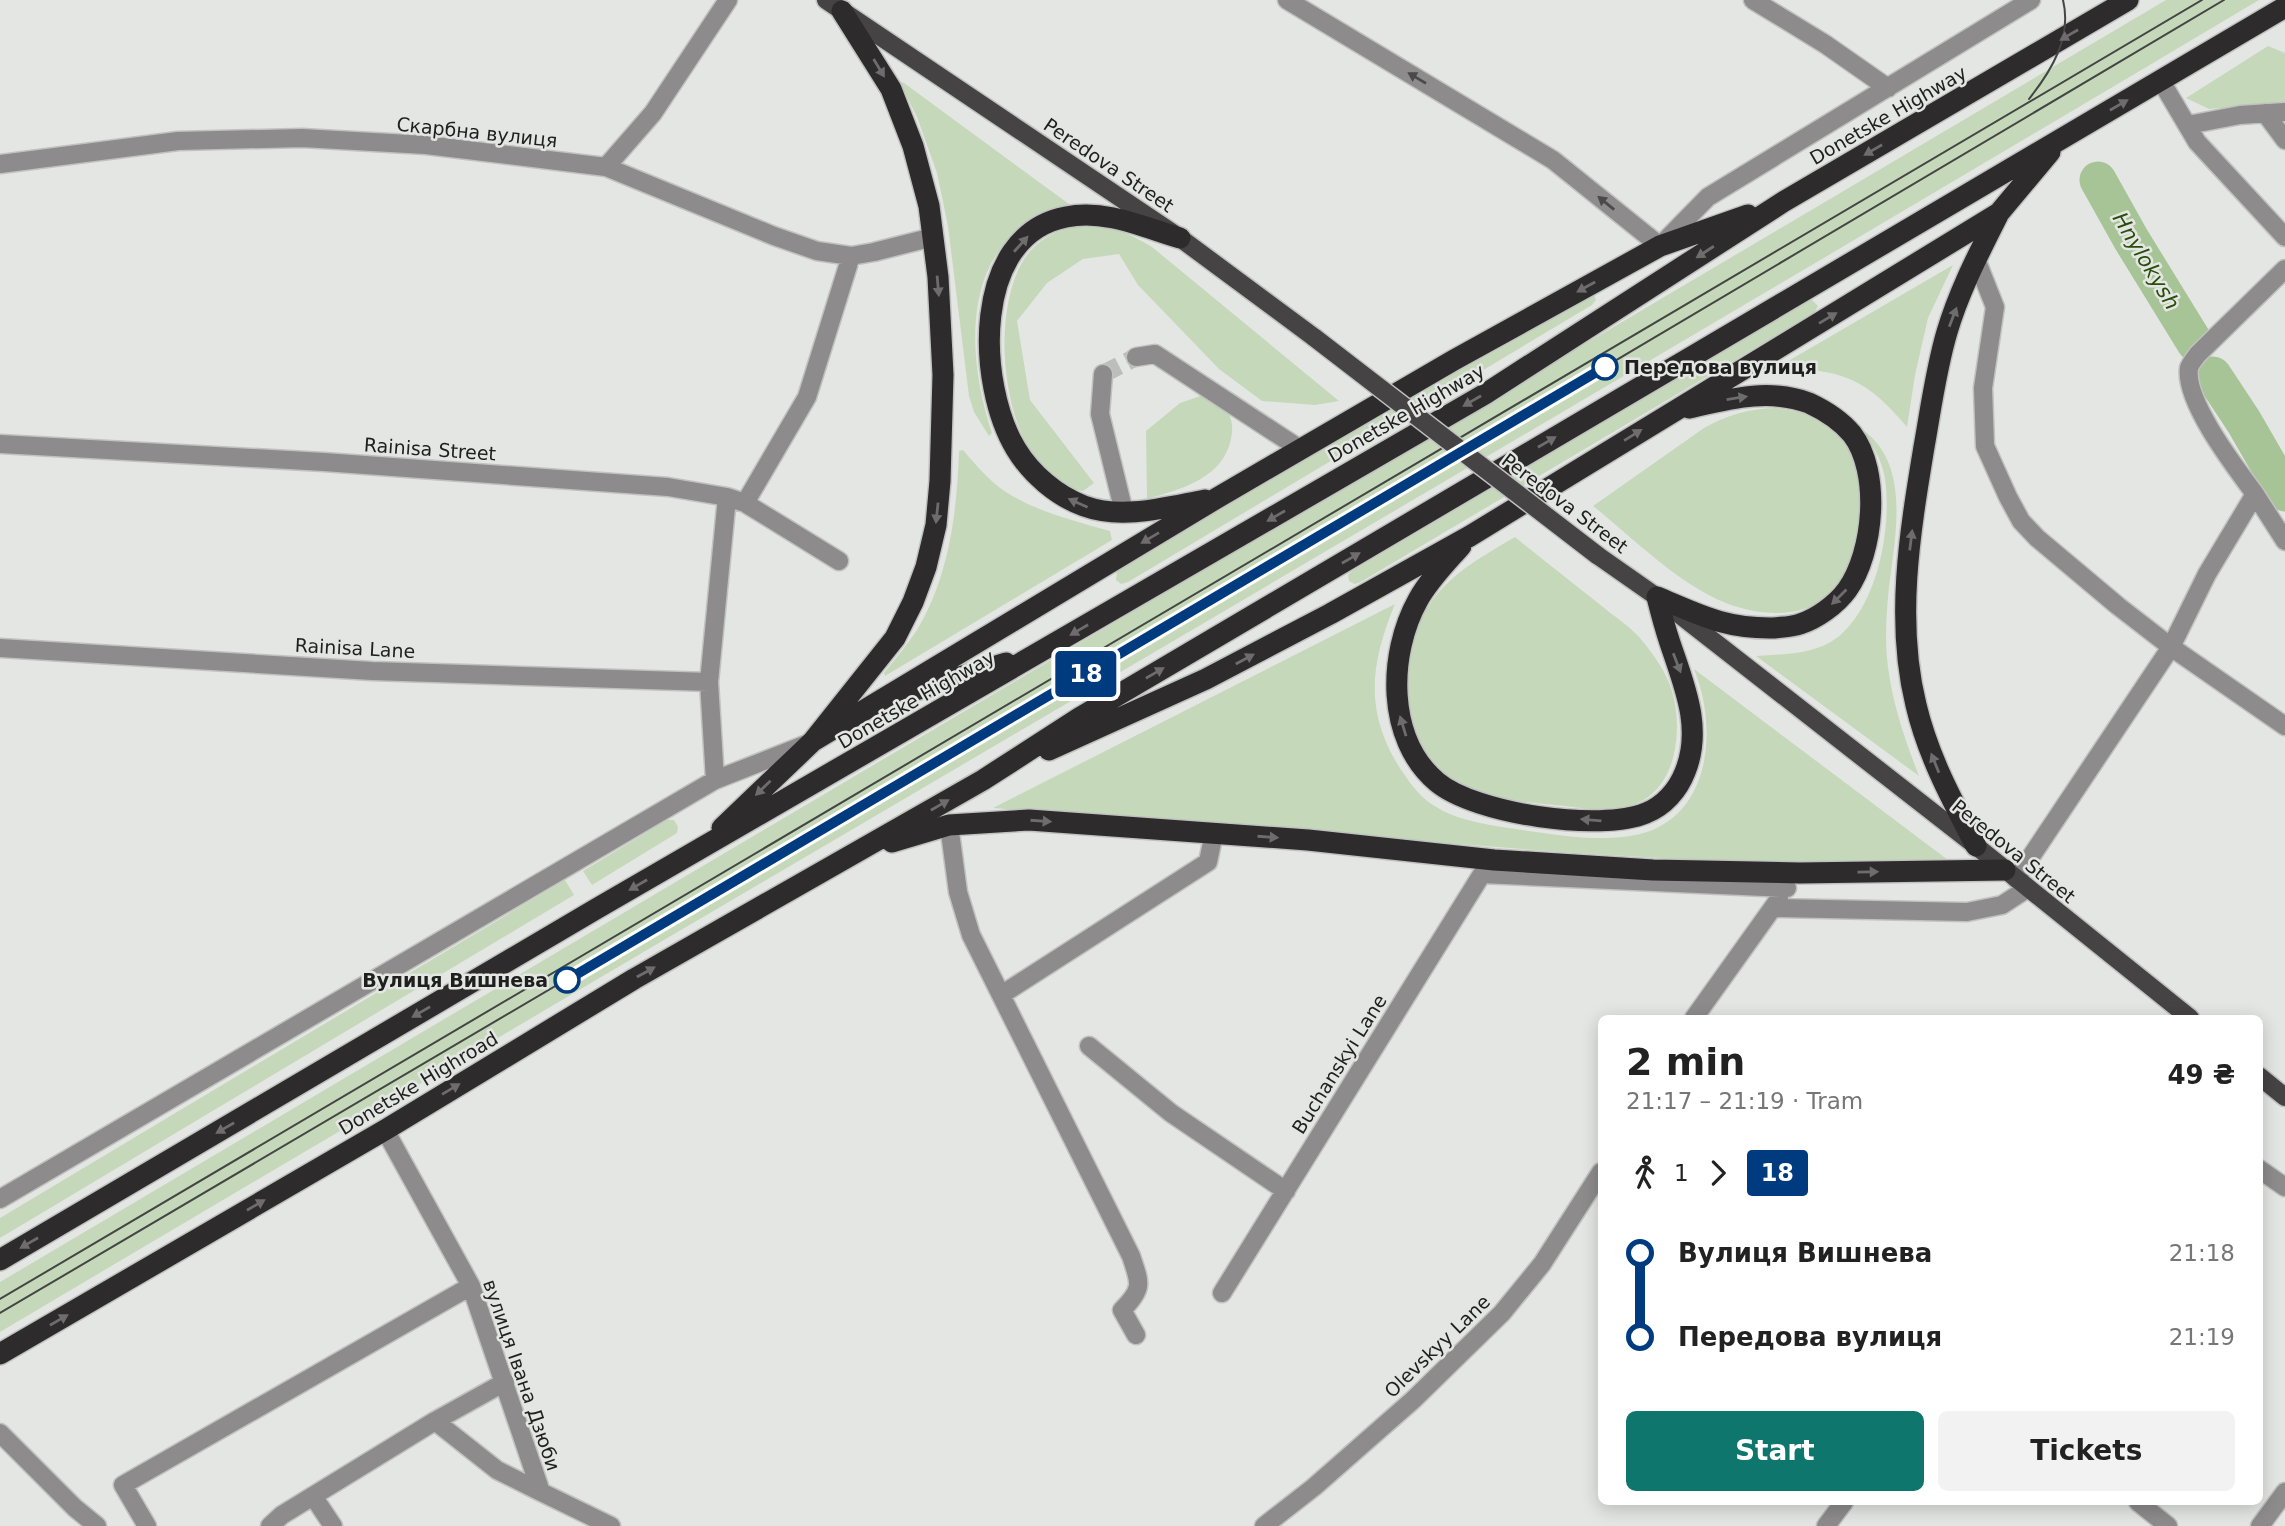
<!DOCTYPE html>
<meta charset="utf-8">
<style>
:root{--surface:#fff;--page:#f2f2f2;--text:#222;--muted:#767676;--accent:#0f766e}
body{margin:0;font-family:"DejaVu Sans",sans-serif;background:var(--page);color:var(--text);height:100vh;display:flex;flex-direction:column;font-size:26px;white-space:nowrap}
*{box-sizing:border-box;margin:0}
p{font-size:23px;color:var(--muted)}
.icon{flex:none;width:38px;height:38px;fill:none;stroke:currentColor;stroke-width:2;stroke-linecap:round;stroke-linejoin:round}
.map{position:relative;flex:1;overflow:hidden}
.panel{position:absolute;left:1598px;top:1015px;width:665px;height:490px;display:flex;flex-direction:column;background:var(--surface);border-radius:10px;box-shadow:0 4px 18px #0003}
.panel>*{flex:none}
.badge{padding:0 14px;border-radius:5px;font-size:24px;line-height:46px}
.map>.badge{position:absolute;translate:-50% -50%;box-shadow:0 0 0 4px #fff}
.legs{display:flex;align-items:center;gap:10px;height:77px;padding:0 28px;font-size:23px}
.legs p{margin-inline-start:auto}
.overview{display:flex;align-items:center;justify-content:space-between;height:119px;padding:0 28px}
h1{font-size:38px;font-weight:700;line-height:52px}
.action{display:flex;gap:14px;margin-top:auto;padding:14px 28px}
.action a{flex:1;height:80px;border-radius:10px;background:var(--accent);color:#fff;font-size:28px;font-weight:700;line-height:80px;text-align:center}
.action a+a{background:var(--page);color:var(--text)}
ul{padding:0 28px;list-style:none}
li{display:flex;align-items:center;gap:24px;height:84px;font-size:26px}
li i{display:grid;place-items:center;width:10px;height:100%;margin:0 9px;background:currentColor}
li i::after{content:'';width:18px;height:18px;margin:-9px;border:5px solid;border-radius:50%;background:var(--surface)}
li p{margin-inline-start:auto}
li:first-child i{background:linear-gradient(#0000 50%,currentColor 0)}
li:last-child i{background:linear-gradient(currentColor 50%,#0000 0)}
.map>svg:first-child{display:block}
.green{fill:#c5d9ba}
.lines{fill:none;stroke-linecap:round;stroke-linejoin:round}
.river{stroke:#a6c496;stroke-width:37}
.minor-tunnel{stroke:#bcbebc;stroke-width:18;stroke-dasharray:18 9;stroke-linecap:butt}
.minor-casing{stroke:#c0c2c0;stroke-width:21}
.major-casing{stroke:#c0c2c0;stroke-width:21}
.highway-casing{stroke:#c0c2c0;stroke-width:24}
.minor{stroke:#8d8b8c;stroke-width:18}
.major{stroke:#464345;stroke-width:18}
.highway{stroke:#2e2b2d;stroke-width:21}
.tram{stroke:#444544;stroke-width:2}
.major-bridge-casing{stroke:#c0c2c0;stroke-width:21;stroke-linecap:butt}
.major-bridge{stroke:#464345;stroke-width:18}
.oneway{fill:#6e6c6d}
.oneway2{fill:#4a4a4a}
.line-1-casing{stroke:#fff;stroke-width:16}
.line-1{stroke:#003b80;stroke-width:10}
.stop-1-dot{fill:#fff;stroke:#003b80;stroke-width:3.5}
.labels{text-anchor:middle;dominant-baseline:central;stroke-width:5;stroke-linejoin:round;paint-order:stroke}
.street-label{font-size:19px;fill:#1e1f1e;stroke:#e4e6e3}
.stop-label{font-size:19px;font-weight:bold;fill:#1e1f1e;stroke:#e4e6e3;text-anchor:start}
.water-label{font-size:21px;font-style:italic;fill:#294d0a;stroke:#e4e6e3}
</style>
<div class="map">
<svg width="2285" height="1526" viewBox="0 0 2285 1526">
<rect width="100%" height="100%" fill="#e4e6e3"/>
<path class="green" d="M 2166,0 L 2259,0 C 1508,447 752,886 0,1332 L 0,1282 Z
M 2268,46 L 2285,53 L 2285,103 L 2209,109 L 2186,98 Z
M 899,81 L 904,83 L 1073,207 C 961,227 963,347 992,433 L 989,436 L 974,412 L 969,396 L 948,226 L 937,173 L 917,117 Z
M 1083,225 C 1112,226 1127,232 1152,247 L 1339,401 L 1315,405 L 1262,401 L 1219,369 L 1138,285 L 1119,254 L 1083,259 L 1047,283 L 1017,321 L 1030,400 L 1094,483 L 1083,491 C 1000,478 983,303 1031,250 C 1045,235 1063,228 1083,225 Z
M 1953,265 L 1928,318 L 1915,375 L 1907,427 C 1865,377 1838,367 1773,370 Z
M 1584,292 L 1593,292 L 1596,300 L 1592,305 L 1128,582 L 1121,584 L 1116,580 L 1117,571 Z
M 1812,300 L 1818,306 L 1814,313 L 1359,583 L 1354,584 L 1349,581 L 1348,575 L 1352,571 L 1807,301 Z
M 1209,393 C 1225,406 1236,416 1231,439 C 1223,478 1182,489 1147,499 L 1146,431 L 1180,403 Z
M 1775,408 C 1798,411 1820,415 1838,433 C 1874,470 1866,569 1824,599 C 1797,619 1756,615 1726,603 C 1678,584 1633,538 1593,506 L 1704,428 C 1727,415 1748,409 1775,408 Z
M 1863,430 C 1914,467 1893,545 1888,597 C 1886,620 1885,644 1888,667 C 1893,705 1905,740 1919,776 L 1756,656 C 1784,654 1815,655 1838,637 C 1878,605 1892,527 1885,479 C 1882,460 1873,446 1863,430 Z
M 963,450 C 976,465 989,481 1006,492 C 1037,512 1075,521 1110,531 L 1112,540 L 885,676 L 884,673 C 895,659 907,645 917,630 C 949,577 957,512 959,451 Z
M 1515,537 C 1542,559 1570,581 1598,603 C 1611,614 1627,624 1639,637 C 1652,652 1666,671 1672,691 C 1683,729 1678,789 1633,805 C 1609,814 1579,807 1554,805 C 1484,798 1427,791 1407,712 C 1404,702 1406,690 1406,680 C 1406,667 1409,656 1412,644 C 1428,586 1466,566 1515,537 Z
M 1395,604 C 1371,662 1364,709 1398,765 C 1408,780 1418,796 1433,805 C 1460,823 1498,826 1529,831 C 1562,836 1597,841 1630,836 C 1711,824 1719,730 1694,669 L 1948,860 L 1802,862 L 1677,859 L 1560,852 L 993,808 Z
M 667,820 L 674,820 L 678,827 L 677,833 L 592,885 L 583,871 Z
M 565,880 L 574,895 L 0,1238 L 0,1218 Z"/>
<g class="lines">
<path class="river" d="M 2098,180 L 2131,239 L 2195,343
M 2213,375 L 2244,422 L 2285,493"/>
<path class="minor-tunnel" d="M 1103,374 L 1136,357"/>
<defs>
<path id="minor" d="M 1287,0 L 1553,160 L 1660,246 L 1708,197 L 2031,0
M 1753,0 L 1825,44 L 1888,88
M 2161,81 L 2197,142 L 2285,237
M 2265,113 L 2285,140
M 2188,125 L 2240,115 L 2285,112
M 0,164 L 178,141 L 302,138 L 426,145 L 606,167 L 774,236 L 817,251 L 851,256 L 874,252 L 933,237
M 606,167 L 653,113 L 728,0
M 1976,259 L 1995,307 L 1983,388 L 1985,446 L 2008,497 L 2021,521 L 2037,538 L 2118,606 L 2171,647 L 2285,726
M 1136,357 L 1155,354 L 1300,449
M 1103,374 L 1100,414 L 1124,512
M 0,444 L 324,462 L 668,487 L 727,497 L 745,503 L 839,561
M 2255,494 L 2285,541
M 745,503 L 807,397 L 851,256
M 0,648 L 372,671 L 709,682
M 715,780 L 709,682 L 727,497
M 949,825 L 958,892 L 971,935 L 1131,1256 C 1140,1283 1144,1288 1122,1310 L 1136,1335
M 1482,874 L 1787,888
M 2016,879 L 2171,647 L 2207,574 L 2255,494 C 2235,467 2184,401 2189,368 C 2190,364 2195,358 2198,354 L 2285,269
M 1773,908 L 1967,912 L 2002,905 L 2028,888
M 1001,995 L 1208,862 L 1214,833
M 1694,1018 L 1779,899
M 1089,1046 L 1171,1113 L 1286,1191
M 385,1130 L 471,1286 L 541,1492 L 611,1526
M 2259,1169 L 2285,1187
M 0,1199 L 715,780 L 807,744
M 1222,1293 L 1482,874 L 1494,860
M 435,1421 L 497,1470 L 541,1492
M 0,1433 L 75,1508 L 97,1526
M 313,1496 L 333,1526
M 2138,1502 L 2168,1526
M 147,1526 L 123,1485 L 471,1286
M 270,1526 L 282,1515 L 435,1421 L 505,1382
M 1264,1526 L 1314,1487 L 1413,1400 L 1502,1313 L 1542,1264 L 1601,1172
M 1826,1526 L 1844,1502
M 2260,1526 L 2285,1492"/>
<path id="major" d="M 826,0 L 1180,238 L 1315,338
M 1597,555 L 1657,597 L 1976,846 L 2190,1018
M 2259,1076 L 2285,1097"/>
<path id="highway" d="M 1180,238 C 1143,227 1105,209 1066,217 C 971,235 977,385 1016,449 C 1031,474 1057,496 1084,506 C 1122,520 1167,507 1205,500
M 1461,546 C 1446,563 1429,580 1418,600 C 1388,654 1386,739 1437,782 C 1475,814 1601,832 1646,813 C 1664,806 1678,790 1685,772 C 1703,728 1684,685 1670,643 C 1665,628 1661,613 1657,597
M 1657,597 C 1700,615 1725,629 1774,628 C 1782,627 1792,627 1800,624 C 1816,619 1836,605 1847,590 C 1874,552 1881,472 1852,434 C 1841,421 1824,410 1809,403 C 1769,388 1729,399 1689,408
M 909,692 L 1006,663
M 813,741 L 1217,498 L 1454,360 L 1660,246 L 1748,215
M 1049,750 L 1206,679 L 1330,614 L 1470,536 L 1999,213 L 2050,152
M 722,828 L 813,741 L 895,638 L 913,602 L 926,567 L 936,525 L 940,481 L 943,375 L 938,277 L 929,206 L 913,146 L 891,89 L 842,11
M 892,842 L 949,825 L 1029,820 L 1308,840 L 1494,860 L 1653,870 L 1800,873 L 2005,870
M 1976,846 C 1952,800 1928,756 1916,705 C 1895,620 1910,532 1924,447 C 1931,408 1936,369 1947,332 C 1959,291 1979,253 1998,215
M 0,1260 L 596,909 L 1485,394 L 1783,202 L 2128,0
M 0,1354 L 385,1130 L 634,979 L 983,780 L 1079,718 L 2285,7"/>
</defs>
<use href="#minor" class="minor-casing"/>
<use href="#major" class="major-casing"/>
<use href="#highway" class="highway-casing"/>
<use href="#minor" class="minor"/>
<use href="#major" class="major"/>
<use href="#highway" class="highway"/>
<path class="tram" d="M 2029,99 C 2052,70 2072,37 2063,0
M 0,1299 L 2202,0
M 0,1313 L 1321,535 L 2224,0"/>
<defs>
<path id="major-bridge" d="M 1315,338 L 1597,555"/>
</defs>
<use href="#major-bridge" class="major-bridge-casing"/>
<use href="#major-bridge" class="major-bridge"/>
</g>
<defs><path id="oneway-solid" d="M-6-.8H1V-3.2L6.5 0L1 3.2V.8H-6Z" transform="scale(1.75)"/></defs>
<g class="oneway">
<use href="#oneway-solid" transform="translate(2069 35) rotate(150)"/>
<use href="#oneway-solid" transform="translate(879 68) rotate(59)"/>
<use href="#oneway-solid" transform="translate(2119 105) rotate(-30)"/>
<use href="#oneway-solid" transform="translate(1873 150) rotate(150)"/>
<use href="#oneway-solid" transform="translate(1021 244) rotate(-48)"/>
<use href="#oneway-solid" transform="translate(1705 252) rotate(147)"/>
<use href="#oneway-solid" transform="translate(938 286) rotate(85)"/>
<use href="#oneway-solid" transform="translate(1586 287) rotate(151)"/>
<use href="#oneway-solid" transform="translate(1953 317) rotate(-69)"/>
<use href="#oneway-solid" transform="translate(1828 318) rotate(-31)"/>
<use href="#oneway-solid" transform="translate(1737 398) rotate(-9)"/>
<use href="#oneway-solid" transform="translate(1472 401) rotate(150)"/>
<use href="#oneway-solid" transform="translate(1633 435) rotate(-32)"/>
<use href="#oneway-solid" transform="translate(1547 442) rotate(-30)"/>
<use href="#oneway-solid" transform="translate(1078 503) rotate(-156)"/>
<use href="#oneway-solid" transform="translate(937 513) rotate(96)"/>
<use href="#oneway-solid" transform="translate(1276 516) rotate(150)"/>
<use href="#oneway-solid" transform="translate(1150 538) rotate(149)"/>
<use href="#oneway-solid" transform="translate(1911 540) rotate(-83)"/>
<use href="#oneway-solid" transform="translate(1351 558) rotate(-30)"/>
<use href="#oneway-solid" transform="translate(1839 597) rotate(135)"/>
<use href="#oneway-solid" transform="translate(1079 630) rotate(150)"/>
<use href="#oneway-solid" transform="translate(1245 659) rotate(-28)"/>
<use href="#oneway-solid" transform="translate(1677 663) rotate(69)"/>
<use href="#oneway-solid" transform="translate(1155 673) rotate(-30)"/>
<use href="#oneway-solid" transform="translate(1403 726) rotate(-107)"/>
<use href="#oneway-solid" transform="translate(1935 763) rotate(-112)"/>
<use href="#oneway-solid" transform="translate(763 788) rotate(136)"/>
<use href="#oneway-solid" transform="translate(940 805) rotate(-30)"/>
<use href="#oneway-solid" transform="translate(1591 820) rotate(-175)"/>
<use href="#oneway-solid" transform="translate(1041 821) rotate(4)"/>
<use href="#oneway-solid" transform="translate(1268 837) rotate(4)"/>
<use href="#oneway-solid" transform="translate(1868 872) rotate(-1)"/>
<use href="#oneway-solid" transform="translate(638 885) rotate(150)"/>
<use href="#oneway-solid" transform="translate(646 972) rotate(-29)"/>
<use href="#oneway-solid" transform="translate(421 1012) rotate(150)"/>
<use href="#oneway-solid" transform="translate(451 1089) rotate(-31)"/>
<use href="#oneway-solid" transform="translate(225 1128) rotate(150)"/>
<use href="#oneway-solid" transform="translate(256 1205) rotate(-30)"/>
<use href="#oneway-solid" transform="translate(29 1243) rotate(150)"/>
<use href="#oneway-solid" transform="translate(59 1320) rotate(-30)"/>
</g>
<g class="oneway2">
<use href="#oneway-solid" transform="translate(1417 78) rotate(-149)"/>
<use href="#oneway-solid" transform="translate(1606 203) rotate(-141)"/>
</g>
<g class="lines">
<defs>
<path id="line-1" d="M 567,980 L 1605,367"/>
</defs>
<use href="#line-1" class="line-1-casing"/>
<use href="#line-1" class="line-1"/>
</g>
<g class="stop-1-dot">
<circle cx="1605" cy="367" r="12"/>
<circle cx="567" cy="980" r="12"/>
</g>
<g class="labels">
<g class="street-label">
<text transform="translate(1888 115) rotate(-30)">Donetske Highway</text>
<text transform="translate(477 132) rotate(6)">Скарбна вулиця</text>
<text transform="translate(1109 165) rotate(34)">Peredova Street</text>
<text transform="translate(1406 413) rotate(-30)">Donetske Highway</text>
<text transform="translate(430 449) rotate(4)">Rainisa Street</text>
<text transform="translate(1565 503) rotate(37)">Peredova Street</text>
<text transform="translate(355 648) rotate(3)">Rainisa Lane</text>
<text transform="translate(916 699) rotate(-30)">Donetske Highway</text>
<text transform="translate(2014 851) rotate(39)">Peredova Street</text>
<text transform="translate(1339 1064) rotate(-58)">Buchanskyi Lane</text>
<text transform="translate(418 1083) rotate(-31)">Donetske Highroad</text>
<text transform="translate(1437 1346) rotate(-44)">Olevskyy Lane</text>
<text transform="translate(522 1375) rotate(71)">вулиця Івана Дзюби</text>
</g>
<g class="stop-label">
<text x="1624" y="367">Передова вулиця</text>
<text x="548" y="980" text-anchor="end">Вулиця Вишнева</text>
</g>
<g class="water-label">
<text transform="translate(2146 261) rotate(59)">Hnylokysh</text>
</g>
</g>
</svg>
<b class="badge" style="left:1086px;top:674px;background:#003b80;color:#fff">18</b>
<section class="panel">
<div class="overview"><div><h1>2 min</h1><p>21:17 – 21:19 · Tram</p></div><b>49 ₴</b></div>
<div class="legs"><svg class="icon" aria-label="walk" viewBox="0 0 24 24"><circle cx="13" cy="4" r="2"/><path d="M13 8l-2 6 4 7M11 14l-3 7M7 12l3-4h3l4 4"/></svg>1<svg class="icon" aria-label="forward" viewBox="0 0 24 24"><path d="M9 5l7 7-7 7"/></svg><b class="badge" style="background:#003b80;color:#fff">18</b></div>
<ul>
<li><i style="color:#003b80"></i><b>Вулиця Вишнева</b><p>21:18</p></li>
<li><i style="color:#003b80"></i><b>Передова вулиця</b><p>21:19</p></li>
</ul>
<div class="action"><a>Start</a><a>Tickets</a></div>
</section>
</div>
